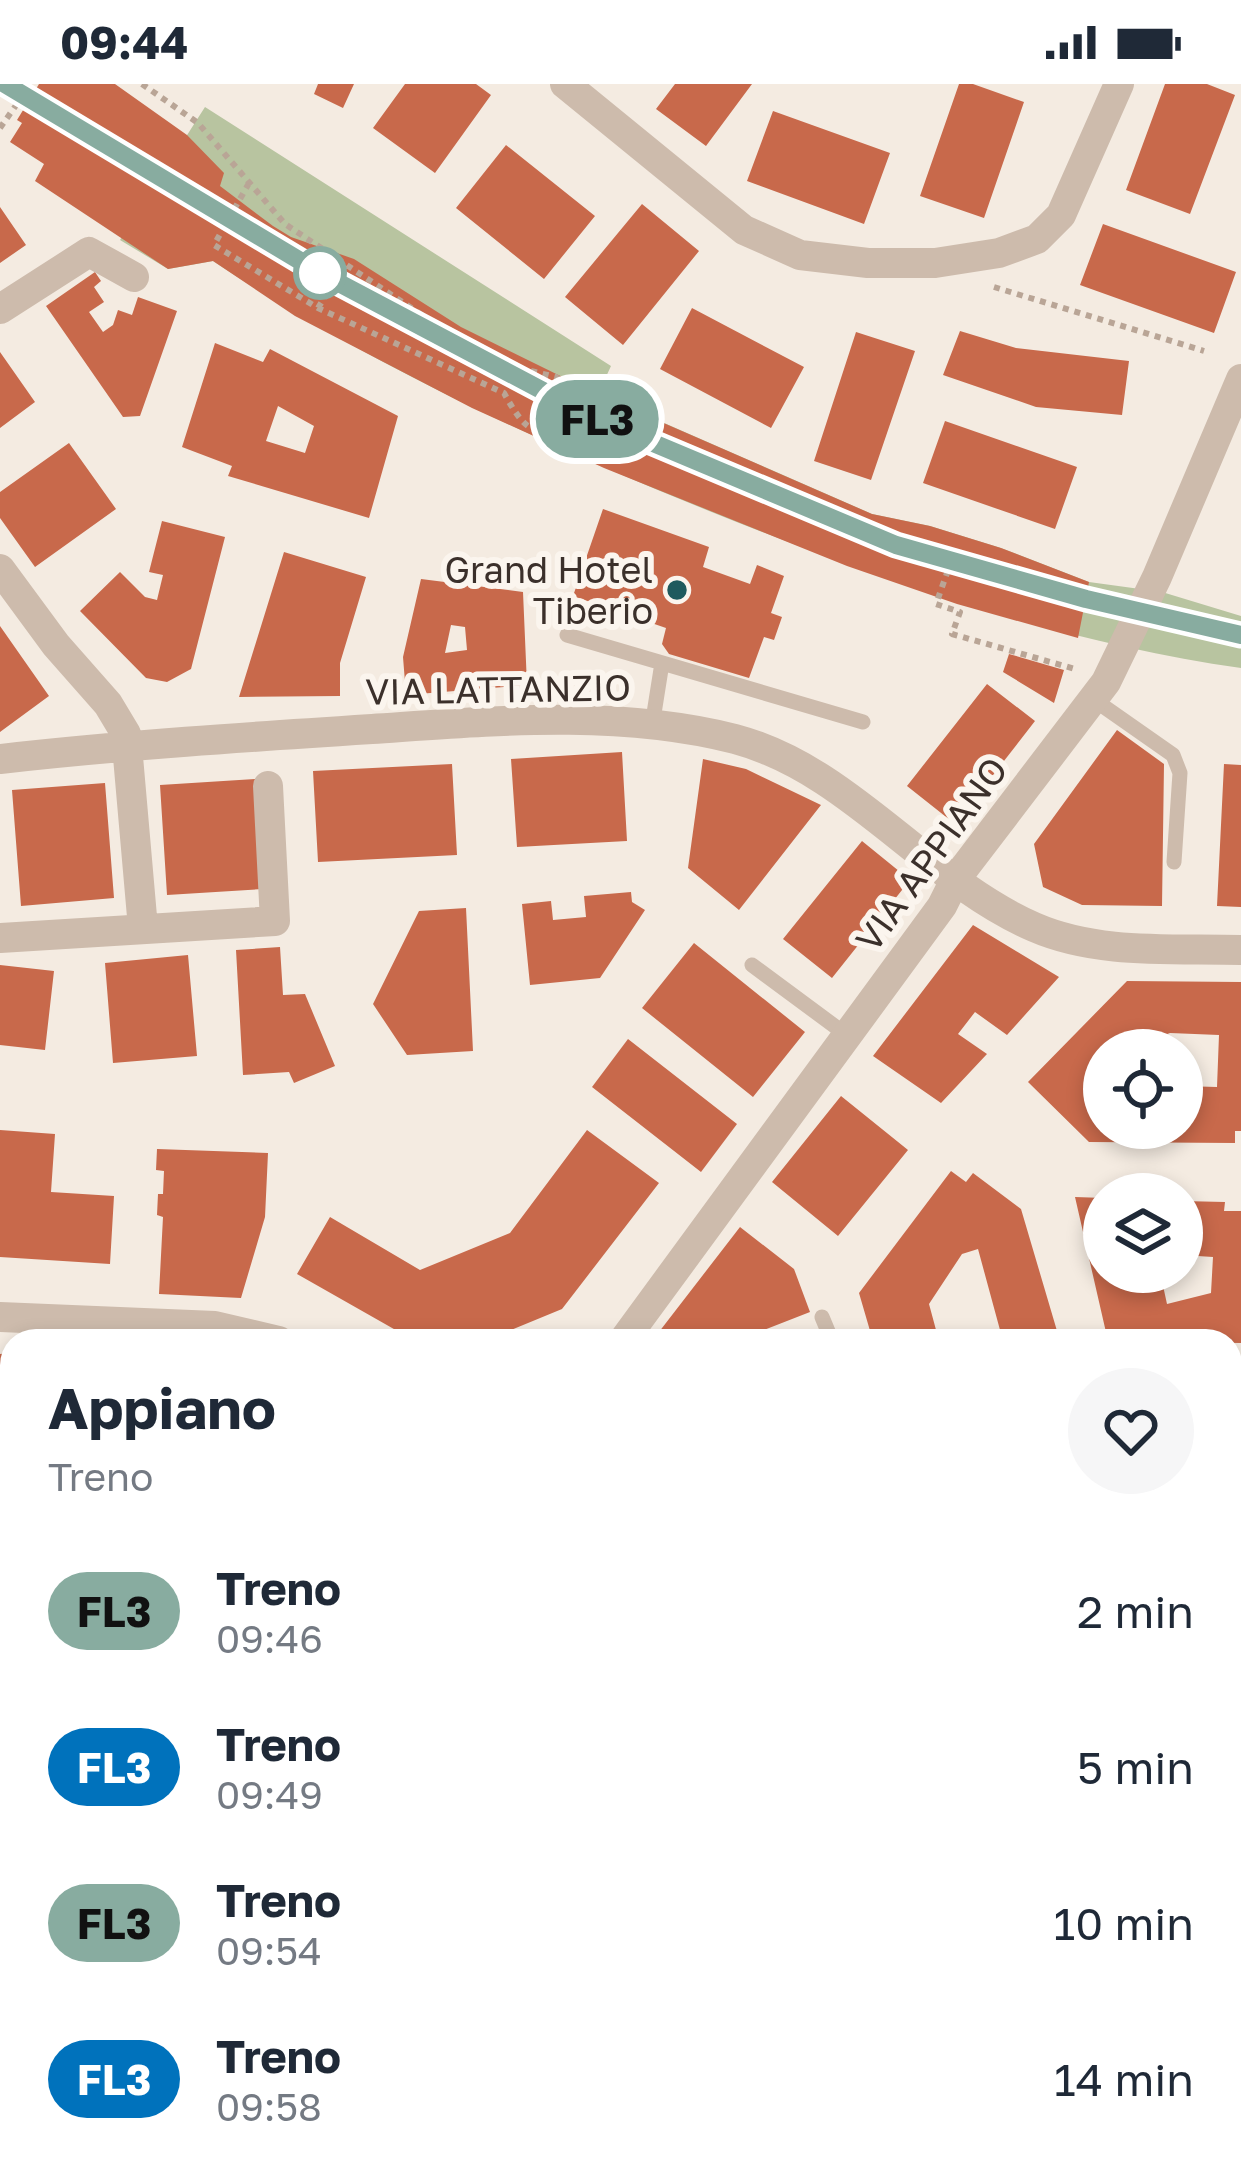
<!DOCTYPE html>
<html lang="it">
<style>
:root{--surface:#fff;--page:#f6f6f7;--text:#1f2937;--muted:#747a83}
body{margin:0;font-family:"Golos Text",sans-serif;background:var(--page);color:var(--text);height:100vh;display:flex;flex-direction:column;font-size:45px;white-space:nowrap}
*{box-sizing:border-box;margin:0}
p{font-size:39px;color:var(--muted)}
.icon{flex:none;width:66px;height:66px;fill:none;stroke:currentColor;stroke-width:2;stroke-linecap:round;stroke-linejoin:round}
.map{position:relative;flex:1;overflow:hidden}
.panel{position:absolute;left:0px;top:1245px;width:1242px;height:855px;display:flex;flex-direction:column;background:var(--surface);border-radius:36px 36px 0 0;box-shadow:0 6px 18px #0003}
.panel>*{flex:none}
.badge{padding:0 24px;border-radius:39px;font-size:42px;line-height:78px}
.controls{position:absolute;left:1083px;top:945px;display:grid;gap:24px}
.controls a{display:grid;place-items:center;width:120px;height:120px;border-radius:50%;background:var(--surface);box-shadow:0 6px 18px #0003;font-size:60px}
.map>.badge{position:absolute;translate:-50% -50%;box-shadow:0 0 0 6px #fff}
.round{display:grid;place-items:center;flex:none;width:126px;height:126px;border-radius:63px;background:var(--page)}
.summary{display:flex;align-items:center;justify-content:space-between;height:204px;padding:0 48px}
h1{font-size:57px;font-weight:700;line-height:90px}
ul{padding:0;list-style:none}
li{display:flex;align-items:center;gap:36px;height:156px;padding:0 48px}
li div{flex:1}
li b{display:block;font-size:45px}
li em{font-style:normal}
li .badge{min-width:132px;font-weight:700;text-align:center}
.status{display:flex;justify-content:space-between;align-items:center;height:84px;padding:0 60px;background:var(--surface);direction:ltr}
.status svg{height:33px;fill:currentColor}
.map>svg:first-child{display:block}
.green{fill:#b8c4a0}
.building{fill:#c8694b;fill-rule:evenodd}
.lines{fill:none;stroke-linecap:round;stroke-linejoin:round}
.path{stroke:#b9a596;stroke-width:6;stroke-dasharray:6 6;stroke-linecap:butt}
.service{stroke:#cdbbac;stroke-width:15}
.minor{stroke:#cdbbac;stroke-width:30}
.tertiary{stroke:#cdbbac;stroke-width:30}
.line-casing{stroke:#fff;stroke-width:27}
.line{stroke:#88aca0;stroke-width:18}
.stop-dot{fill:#fff;stroke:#88aca0;stroke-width:6}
.poi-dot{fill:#1f5a5e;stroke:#fbf5ee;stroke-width:4.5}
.labels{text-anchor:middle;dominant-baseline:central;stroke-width:12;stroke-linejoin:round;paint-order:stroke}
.poi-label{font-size:36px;fill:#3b302b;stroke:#fbf5ee;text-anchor:end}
.street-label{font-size:36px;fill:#3b302b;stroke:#fbf5ee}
</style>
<div class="status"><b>09:44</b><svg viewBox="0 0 49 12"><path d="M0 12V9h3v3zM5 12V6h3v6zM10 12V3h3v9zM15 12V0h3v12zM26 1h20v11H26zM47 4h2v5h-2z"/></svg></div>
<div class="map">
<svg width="1241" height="2098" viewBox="0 0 1241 2098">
<rect width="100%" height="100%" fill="#f4ebe1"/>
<path class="green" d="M 205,23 L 611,282 L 598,310 L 872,430 L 930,442 L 1001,464 L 1089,498 L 1162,508 L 1241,532 L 1241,584 C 1055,557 882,496 709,427 C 537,357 368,280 213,177 L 168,185 L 120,156 Z"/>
<path class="building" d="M 39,0 L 115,0 L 187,51 L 224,89 L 220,102 L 273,142 L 291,153 L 354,175 L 461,243 L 597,310 L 872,430 L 930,442 L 1001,464 L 1089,498 L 1078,554 L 957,520 L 847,482 L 604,384 L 472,324 L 295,232 L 213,177 L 168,185 L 35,97 L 44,80 L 10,58 L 22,39 L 17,36 Z
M 318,0 L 354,0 L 343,24 L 314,10 Z
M 405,0 L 476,0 L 491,11 L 435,89 L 373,44 Z
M 675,0 L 752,0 L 706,62 L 656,25 Z
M 959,0 L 973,0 L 1024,18 L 984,134 L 920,112 Z
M 1165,0 L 1207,0 L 1235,11 L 1190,130 L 1126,106 Z
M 773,27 L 890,69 L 864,140 L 747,97 Z
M 506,61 L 595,132 L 544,195 L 456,124 Z
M 642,120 L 699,167 L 623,261 L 565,213 Z
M 0,123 L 26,161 L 0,179 Z
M 1103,140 L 1236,188 L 1214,249 L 1080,201 Z
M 95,188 L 101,197 L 94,203 L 104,218 L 89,228 L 103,248 L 113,241 L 118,226 L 132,231 L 138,213 L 177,227 L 140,332 L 123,333 L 46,222 Z
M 692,224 L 804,283 L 771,344 L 660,285 Z
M 960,247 L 1016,264 L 1129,277 L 1122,331 L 1036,323 L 943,291 Z
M 856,248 L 915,267 L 871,396 L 814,377 Z
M 215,259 L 263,278 L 270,265 L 398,332 L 369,434 L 228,392 L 232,382 L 182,363 ZM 278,322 L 314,342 L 305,369 L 266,357 Z
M 0,268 L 35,318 L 0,344 Z
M 945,337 L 1077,383 L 1055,445 L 923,399 Z
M 69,359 L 116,425 L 35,483 L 0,434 L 0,408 Z
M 603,425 L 709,463 L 703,483 L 750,500 L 757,481 L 784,492 L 771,529 L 782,533 L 774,556 L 764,553 L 749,594 L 669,570 L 662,560 L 666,544 L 573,512 Z
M 162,437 L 225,453 L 191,585 L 167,598 L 146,594 L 80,527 L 120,488 L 145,513 L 157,516 L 163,491 L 149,488 Z
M 284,468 L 366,493 L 340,579 L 340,612 L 239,613 Z
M 421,495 L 523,508 L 527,601 L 406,611 L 403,573 ZM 451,541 L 465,543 L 467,566 L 445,569 Z
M 0,542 L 49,612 L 0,648 Z
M 1009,570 L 1064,586 L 1054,619 L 1003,588 Z
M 987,600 L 1035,637 L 955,740 L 907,702 Z
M 1117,646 L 1164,680 L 1162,822 L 1082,821 L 1043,803 L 1034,760 Z
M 622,668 L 627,757 L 517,763 L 511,675 Z
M 703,675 L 746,685 L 821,721 L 739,826 L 688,784 Z
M 452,680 L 457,771 L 318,778 L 313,687 Z
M 1224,680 L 1241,681 L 1241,823 L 1217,822 Z
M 255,695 L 262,805 L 167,811 L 160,701 Z
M 105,699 L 114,814 L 21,822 L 12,706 Z
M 862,757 L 910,796 L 832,894 L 783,855 Z
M 631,808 L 632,818 L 645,826 L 600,894 L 530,901 L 522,820 L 551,817 L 553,836 L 586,833 L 584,812 Z
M 466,824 L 473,967 L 407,971 L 373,920 L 419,827 Z
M 973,841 L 1059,893 L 1007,951 L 975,928 L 958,950 L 987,970 L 941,1019 L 873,972 Z
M 694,859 L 805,948 L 753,1013 L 642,924 Z
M 280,863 L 283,911 L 305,910 L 335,982 L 294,999 L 289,988 L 243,991 L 236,866 Z
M 188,871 L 197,972 L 113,979 L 105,879 Z
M 0,881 L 54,887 L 45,966 L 0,961 Z
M 1127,897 L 1241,898 L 1241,1047 L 1235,1047 L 1235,1059 L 1089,1058 L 1028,998 ZM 1170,949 L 1219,951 L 1217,1003 L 1182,1002 L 1182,1044 L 1104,1044 L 1104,966 L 1138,966 L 1143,959 Z
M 628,955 L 737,1040 L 701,1088 L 592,1003 Z
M 841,1012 L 908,1066 L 838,1152 L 772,1098 Z
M 0,1046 L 55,1050 L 51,1108 L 114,1112 L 110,1180 L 0,1173 Z
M 587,1046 L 659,1099 L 562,1225 L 484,1257 L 415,1257 L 297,1190 L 330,1133 L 420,1186 L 510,1149 Z
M 157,1065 L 268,1069 L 265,1133 L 241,1214 L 159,1210 L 163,1133 L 157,1131 L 158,1110 L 163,1110 L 164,1087 L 156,1086 Z
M 951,1087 L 966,1098 L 973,1089 L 1021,1125 L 1060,1257 L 1003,1257 L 978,1165 L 962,1170 L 929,1220 L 939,1257 L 873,1257 L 859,1209 Z
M 1075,1113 L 1104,1114 L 1104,1188 L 1160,1188 L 1167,1220 L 1211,1209 L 1213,1173 L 1182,1171 L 1182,1117 L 1225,1118 L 1224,1127 L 1241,1127 L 1241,1259 L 1108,1257 Z
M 740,1143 L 794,1185 L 810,1228 L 736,1257 L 652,1257 Z
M 12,1269 L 12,1380 L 0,1381 L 0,1270 Z
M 1241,1348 L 1241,1486 L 1230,1490 L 1230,1350 Z
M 1241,1538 L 1241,1659 L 1230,1648 L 1230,1543 Z
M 1233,1762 L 1241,1762 L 1241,1959 L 1230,1960 Z
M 12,1798 L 12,1897 L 0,1897 L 0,1804 Z
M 0,1962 L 12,1962 L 12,2029 L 0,2029 Z
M 1230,2019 L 1241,2019 L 1241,2098 L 1115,2098 L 1103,2088 L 1230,2088 Z
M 35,2088 L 55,2088 L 74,2097 L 79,2088 L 150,2088 L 145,2098 L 30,2098 Z
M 480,2088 L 566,2088 L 564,2098 L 496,2098 L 497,2094 Z
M 722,2088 L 884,2088 L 881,2098 L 720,2098 Z
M 961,2088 L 1020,2088 L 1032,2098 L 985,2098 L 981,2094 L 972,2098 Z"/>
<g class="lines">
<path class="path" d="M 142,0 L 198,39 L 285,140 L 506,287 L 531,287 L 556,293 L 573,309 L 590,337 L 749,405 L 879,454 L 1109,518
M 26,21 L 19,17 L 29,0
M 0,44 L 19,17
M 249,99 L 214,161 L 318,224 L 504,309 C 531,358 538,351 590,337
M 994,203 L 1204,267
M 318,224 L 345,181
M 952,475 L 936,520 L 960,528 L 952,550 L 1075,585
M 1168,532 L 1241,548
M 184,2098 L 189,2088"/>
<path class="service" d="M 567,551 L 863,638
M 1093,615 L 1173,671 L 1180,689 L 1174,778
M 652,642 L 662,579
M 752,881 L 848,952
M 822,1233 L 832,1257
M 0,1629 L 12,1730
M 256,2088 L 272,2098"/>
<path class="minor" d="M 565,0 L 744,146 L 800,171 L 868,179 L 935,179 L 999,169 L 1037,155 L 1061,131 L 1119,0
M 0,225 L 89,168 L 134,193
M 0,485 L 56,561 L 108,620 L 126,650 L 143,844
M 0,675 C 124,661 248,653 372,645 C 492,637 617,625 735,655 C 851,686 926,796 1034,843 C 1098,871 1173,864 1241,866
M 0,854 L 275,837 L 268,702
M 0,1233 L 215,1242 L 279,1257
M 623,1257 L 942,822 L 955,796 L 1106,598 L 1157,493 L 1241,295
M 1230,1722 L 1241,1718
M 1230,1989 L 1241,1989
M 640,2098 L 641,2088"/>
<path class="tertiary" d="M 1230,1298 L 1241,1296
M 0,1752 L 12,1745
M 0,1935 L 12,1935"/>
</g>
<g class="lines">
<defs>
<path id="line" d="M 5,0 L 322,190 L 596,335 L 896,461 L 1086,515 L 1241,551"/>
</defs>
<use href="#line" class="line-casing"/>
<use href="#line" class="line"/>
</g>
<circle class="stop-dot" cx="320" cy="189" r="24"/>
<circle class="poi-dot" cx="677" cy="506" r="12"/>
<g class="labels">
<g class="poi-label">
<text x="653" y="485">Grand Hotel<tspan x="653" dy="41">Tiberio</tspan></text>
</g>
<g class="street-label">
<text transform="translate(498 605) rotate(-1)">VIA LATTANZIO</text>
<text transform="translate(931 770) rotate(-54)">VIA APPIANO</text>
</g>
</g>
</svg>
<div class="controls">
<a><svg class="icon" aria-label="locate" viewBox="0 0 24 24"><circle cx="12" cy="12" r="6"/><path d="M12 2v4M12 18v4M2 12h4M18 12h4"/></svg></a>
<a><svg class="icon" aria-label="layers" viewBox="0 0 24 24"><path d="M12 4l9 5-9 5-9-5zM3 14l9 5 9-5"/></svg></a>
</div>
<b class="badge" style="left:597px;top:335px;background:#88aca0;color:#111">FL3</b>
<section class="panel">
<div class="summary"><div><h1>Appiano</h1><p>Treno</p></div><a class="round"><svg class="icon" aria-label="heart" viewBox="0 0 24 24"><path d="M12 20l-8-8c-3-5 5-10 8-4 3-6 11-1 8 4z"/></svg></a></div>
<ul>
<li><span class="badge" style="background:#88aca0;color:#111">FL3</span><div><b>Treno</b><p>09:46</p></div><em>2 min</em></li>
<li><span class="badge" style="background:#0072bc;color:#fff">FL3</span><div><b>Treno</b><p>09:49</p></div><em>5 min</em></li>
<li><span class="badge" style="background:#88aca0;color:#111">FL3</span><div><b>Treno</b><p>09:54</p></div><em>10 min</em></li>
<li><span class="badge" style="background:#0072bc;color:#fff">FL3</span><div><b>Treno</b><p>09:58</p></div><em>14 min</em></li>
</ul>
</section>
</div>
